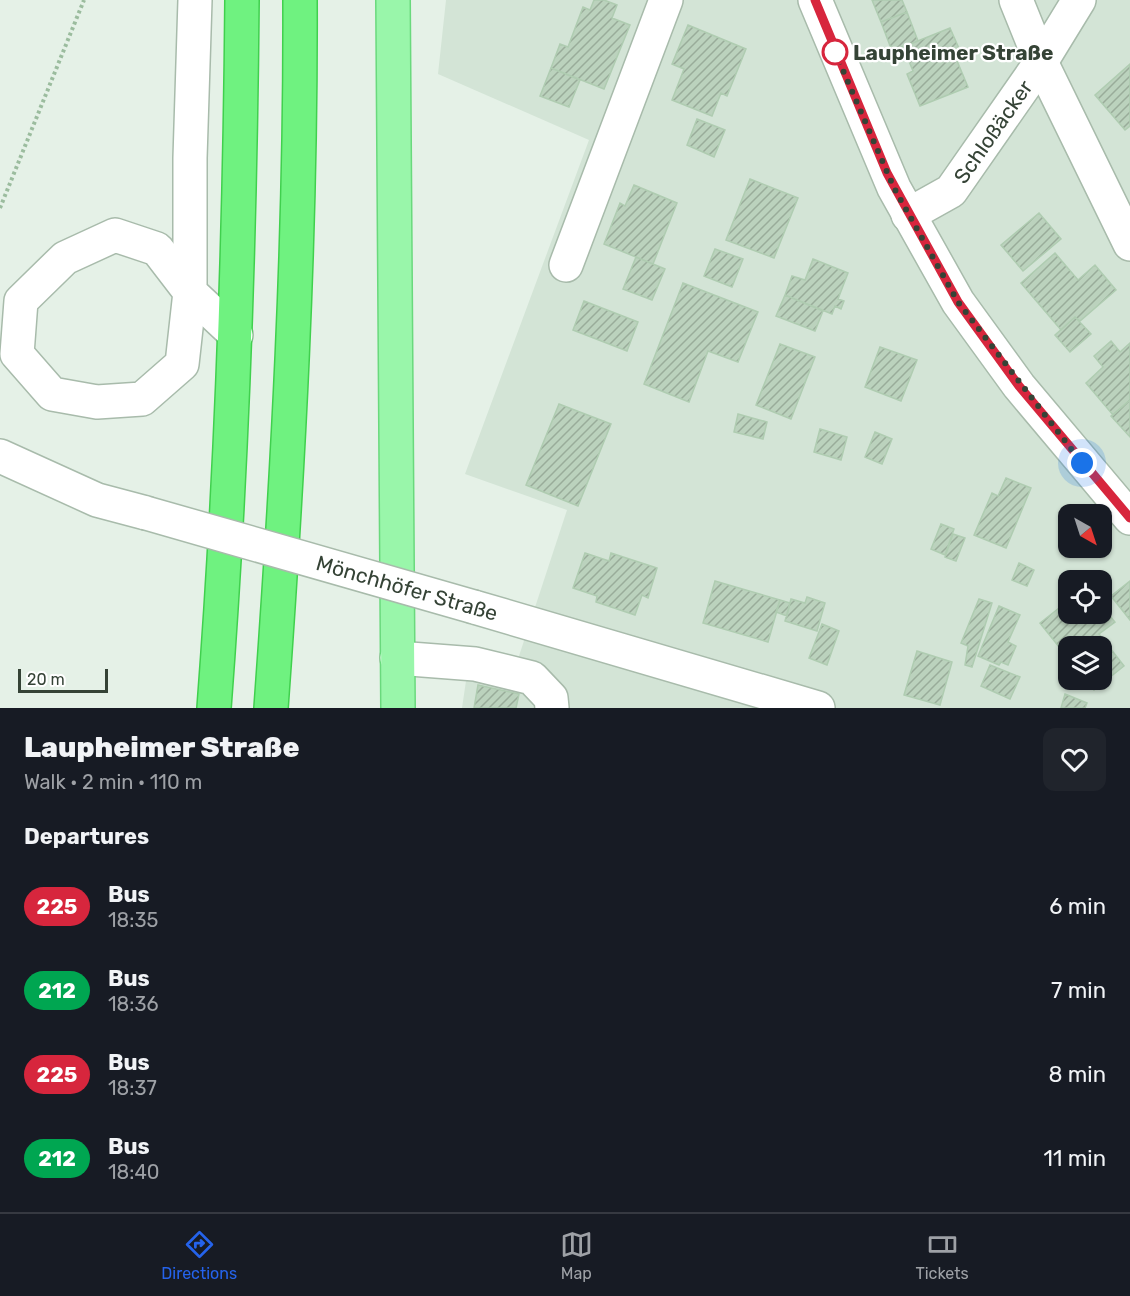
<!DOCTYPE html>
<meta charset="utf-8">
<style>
:root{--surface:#171b24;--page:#20242c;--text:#f1f3f6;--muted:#9ea1a6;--line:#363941;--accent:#2563eb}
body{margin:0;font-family:Rubik,sans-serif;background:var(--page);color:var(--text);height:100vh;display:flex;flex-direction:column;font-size:22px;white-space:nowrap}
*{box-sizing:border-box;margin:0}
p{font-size:20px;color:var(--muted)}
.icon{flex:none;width:33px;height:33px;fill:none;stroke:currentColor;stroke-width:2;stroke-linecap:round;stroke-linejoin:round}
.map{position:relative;height:708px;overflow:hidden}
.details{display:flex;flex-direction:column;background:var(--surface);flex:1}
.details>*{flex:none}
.badge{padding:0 12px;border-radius:20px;font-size:21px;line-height:39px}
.needle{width:39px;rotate:141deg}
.buttons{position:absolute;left:1058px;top:504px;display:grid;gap:12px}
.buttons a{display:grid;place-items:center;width:54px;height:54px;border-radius:12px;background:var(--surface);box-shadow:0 2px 4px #0004;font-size:30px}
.scale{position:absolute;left:18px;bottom:15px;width:90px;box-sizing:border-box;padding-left:6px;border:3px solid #354336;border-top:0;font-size:16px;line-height:21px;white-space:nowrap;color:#354336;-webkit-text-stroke:4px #fff;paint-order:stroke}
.you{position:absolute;width:30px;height:30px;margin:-15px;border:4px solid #fff;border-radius:50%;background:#1a73e8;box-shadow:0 0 0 9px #1a73e833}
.map>.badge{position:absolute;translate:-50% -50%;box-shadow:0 0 0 3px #fff}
h2{padding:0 24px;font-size:22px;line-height:54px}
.round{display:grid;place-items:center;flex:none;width:63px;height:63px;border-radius:12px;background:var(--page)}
.headline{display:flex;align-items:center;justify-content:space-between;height:102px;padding:0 24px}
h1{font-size:28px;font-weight:800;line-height:45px}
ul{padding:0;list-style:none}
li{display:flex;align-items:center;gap:18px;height:84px;padding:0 24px}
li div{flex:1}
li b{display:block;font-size:22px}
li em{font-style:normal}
li .badge{min-width:66px;font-weight:700;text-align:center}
.tab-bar{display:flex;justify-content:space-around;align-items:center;height:84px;border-top:2px solid var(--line);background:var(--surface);font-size:16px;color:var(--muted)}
.tab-bar a{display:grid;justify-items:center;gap:3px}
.tab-bar .selected{color:var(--accent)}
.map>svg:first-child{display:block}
.residential{fill:#d3e4d6;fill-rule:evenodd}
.building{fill:url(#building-hatch);stroke:#afccb1;stroke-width:1.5}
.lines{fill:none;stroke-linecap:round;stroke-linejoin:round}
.minor-casing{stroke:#a8bbab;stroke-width:36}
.major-casing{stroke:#6ad97d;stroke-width:36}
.highway-casing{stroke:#40d04e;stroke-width:36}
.path{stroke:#9bbc9e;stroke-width:4;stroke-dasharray:3 3;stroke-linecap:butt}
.minor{stroke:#fff;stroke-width:33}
.major{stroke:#99f6aa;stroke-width:33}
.highway{stroke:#6ff280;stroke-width:33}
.minor-bridge-casing{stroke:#a8bbab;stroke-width:36;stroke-linecap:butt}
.minor-bridge{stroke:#fff;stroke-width:33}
.line-casing{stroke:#fff;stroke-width:14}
.line{stroke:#d7263d;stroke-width:9}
.walk{stroke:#354336;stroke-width:6;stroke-dasharray:0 10.8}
.stop-dot{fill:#fff;stroke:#d7263d;stroke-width:3}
.labels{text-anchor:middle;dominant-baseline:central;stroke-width:4.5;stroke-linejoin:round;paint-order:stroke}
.stop-label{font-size:21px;font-weight:bold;fill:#354336;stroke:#fff;text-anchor:start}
.street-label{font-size:21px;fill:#354336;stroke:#fff}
</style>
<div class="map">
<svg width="1130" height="708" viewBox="0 0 1130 708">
<defs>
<pattern id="building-hatch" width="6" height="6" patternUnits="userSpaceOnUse" patternTransform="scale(1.5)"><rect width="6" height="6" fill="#bbd2bd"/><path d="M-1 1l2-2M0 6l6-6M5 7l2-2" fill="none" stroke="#99ac9a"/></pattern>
</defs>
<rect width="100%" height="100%" fill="#e5f1e7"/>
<path class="residential" d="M 446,0 L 1130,0 L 1130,708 L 462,708 L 466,681 L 518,659 L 567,510 L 465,474 L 589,140 L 438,74 ZM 1068,514 L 1101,514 L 1101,548 L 1068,548 ZM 1068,580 L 1101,580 L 1101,614 L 1068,614 ZM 1068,646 L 1101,646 L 1101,680 L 1068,680 Z"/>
<path class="building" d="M 594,0 L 604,0 L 617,5 L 612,18 L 630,25 L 604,89 L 551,68 L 560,44 L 568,47 L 583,7 L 590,10 Z
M 872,0 L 902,0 L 907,12 L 881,22 Z
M 907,12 L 918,41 L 892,51 L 881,22 Z
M 688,25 L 746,49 L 727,96 L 721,93 L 712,116 L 672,100 L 684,69 L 672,64 Z
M 950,28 L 961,53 L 955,56 L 968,87 L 920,106 L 907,74 L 913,71 L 903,47 Z
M 1130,64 L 1130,126 L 1125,130 L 1095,95 Z
M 551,68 L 580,80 L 569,107 L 540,96 Z
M 697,119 L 725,130 L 714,157 L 687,145 Z
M 750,179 L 798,198 L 774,258 L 726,240 Z
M 634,185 L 677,203 L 653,264 L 604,244 L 620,203 L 625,206 Z
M 1039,213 L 1061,239 L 1023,271 L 1001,245 Z
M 715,249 L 743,259 L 732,287 L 704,276 Z
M 1055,253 L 1078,280 L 1095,265 L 1116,290 L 1080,321 L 1075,317 L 1061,330 L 1021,283 Z
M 636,257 L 665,269 L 652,300 L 623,289 Z
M 813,259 L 848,273 L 838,299 L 844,301 L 841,309 L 835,306 L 832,314 L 785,295 L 792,276 L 805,280 Z
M 683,283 L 758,312 L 738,362 L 708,351 L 689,402 L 644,384 Z
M 785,295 L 823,311 L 815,331 L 776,316 Z
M 584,301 L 638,322 L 627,351 L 573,330 Z
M 1075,317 L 1091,334 L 1070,352 L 1055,335 Z
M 1111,341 L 1120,352 L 1130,343 L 1130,400 L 1113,415 L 1086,383 L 1103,367 L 1094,356 Z
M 780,344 L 815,357 L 791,419 L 756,405 Z
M 880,347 L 917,360 L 901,401 L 865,387 Z
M 1130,400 L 1130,437 L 1111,416 Z
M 559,404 L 611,424 L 578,506 L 526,485 Z
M 738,414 L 767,422 L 763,439 L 734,432 Z
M 820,429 L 847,437 L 841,460 L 814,452 Z
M 875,432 L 892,439 L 882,464 L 865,457 Z
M 1006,478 L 1031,488 L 1006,548 L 974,535 L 992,493 L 998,496 Z
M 941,524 L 954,529 L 945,555 L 931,549 Z
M 953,534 L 965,538 L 956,561 L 945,557 Z
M 585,553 L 609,561 L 611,553 L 657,568 L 648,598 L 642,595 L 635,615 L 596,602 L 597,596 L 573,588 Z
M 1019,563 L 1034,570 L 1027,586 L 1012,580 Z
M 715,581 L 780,600 L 768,642 L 703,623 Z
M 1130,581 L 1130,620 L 1111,596 Z
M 807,597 L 825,603 L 817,631 L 785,621 L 791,599 L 805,603 Z
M 979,599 L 992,603 L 972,667 L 965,665 L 968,646 L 961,643 Z
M 780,600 L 790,603 L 787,616 L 776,612 Z
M 1068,601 L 1068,614 L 1101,614 L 1101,605 L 1115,622 L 1099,634 L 1124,666 L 1094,690 L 1085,680 L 1101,680 L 1101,646 L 1068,646 L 1068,658 L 1040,623 Z
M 999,606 L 1020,615 L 1008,642 L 1016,646 L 1008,665 L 1001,662 L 999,665 L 978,656 Z
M 822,624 L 839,631 L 827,665 L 809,658 Z
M 917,651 L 952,662 L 940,705 L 904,695 Z
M 990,665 L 1020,677 L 1010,699 L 981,686 Z
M 478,685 L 519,694 L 516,708 L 474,708 Z
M 1065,694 L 1087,703 L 1085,708 L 1061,708 Z"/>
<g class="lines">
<defs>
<g id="minor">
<path d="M 195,0 L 190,158 L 190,292 L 236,335"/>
<path d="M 815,0 L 894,188 L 958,302 L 1019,386 L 1130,518"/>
<path d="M 1016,0 L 1041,62 L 1130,244"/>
<path id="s1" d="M 908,215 L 951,191 L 1041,62 L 1079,0"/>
<path d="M 115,235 L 157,249 L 190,292 L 182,364 L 142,399 L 97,402 L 52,394 L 17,354 L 21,301 L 65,258 Z"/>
<path d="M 566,265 L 666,0"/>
<path d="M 0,456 L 97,500 L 146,513"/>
<path d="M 474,607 L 818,708"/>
<path d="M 397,658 L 475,664 L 532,678 L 551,698 L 552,708"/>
</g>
<path id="major" d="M 393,0 L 398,708"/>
<path id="highway" d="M 214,708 C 232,472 240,236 242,0
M 271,708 C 288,473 301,236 300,0"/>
</defs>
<use href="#minor" class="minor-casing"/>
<use href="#major" class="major-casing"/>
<use href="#highway" class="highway-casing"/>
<path class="path" d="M 0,208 L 84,0"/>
<use href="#minor" class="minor"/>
<use href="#major" class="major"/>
<use href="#highway" class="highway"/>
<defs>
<path id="minor-bridge" d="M 146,513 L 474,607"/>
</defs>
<use href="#minor-bridge" class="minor-bridge-casing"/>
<use href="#minor-bridge" class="minor-bridge"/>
</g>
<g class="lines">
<defs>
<path id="line" d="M 815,0 L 887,173 L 958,302 L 1019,386 L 1130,518"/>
</defs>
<use href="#line" class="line-casing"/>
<use href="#line" class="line"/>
<path class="walk" d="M 835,52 L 894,188 L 958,302 L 1082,463"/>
</g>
<circle class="stop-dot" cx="835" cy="52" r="12"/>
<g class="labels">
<g class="stop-label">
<text x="853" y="52">Laupheimer Straße</text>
</g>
<g class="street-label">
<text stroke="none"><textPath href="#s1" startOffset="122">Schloßäcker</textPath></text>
<text transform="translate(407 588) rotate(16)">Mönchhöfer Straße</text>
</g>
</g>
</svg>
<div class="buttons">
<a><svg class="needle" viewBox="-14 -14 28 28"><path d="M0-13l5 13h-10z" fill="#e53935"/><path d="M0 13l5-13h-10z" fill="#9ea1a6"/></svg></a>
<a><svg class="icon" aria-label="locate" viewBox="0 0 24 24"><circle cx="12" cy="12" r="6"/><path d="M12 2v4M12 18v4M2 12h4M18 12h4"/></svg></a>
<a><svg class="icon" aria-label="layers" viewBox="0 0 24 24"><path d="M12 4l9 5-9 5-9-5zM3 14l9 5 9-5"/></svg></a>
</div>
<div class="scale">20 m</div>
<div class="you" style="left:1082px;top:463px"></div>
</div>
<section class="details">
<div class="headline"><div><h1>Laupheimer Straße</h1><p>Walk · 2 min · 110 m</p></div><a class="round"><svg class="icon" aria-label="heart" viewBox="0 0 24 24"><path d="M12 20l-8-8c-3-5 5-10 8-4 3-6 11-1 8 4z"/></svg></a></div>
<h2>Departures</h2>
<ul>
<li><span class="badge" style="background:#d7263d;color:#fff">225</span><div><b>Bus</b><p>18:35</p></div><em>6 min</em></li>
<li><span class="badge" style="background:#00a651;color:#fff">212</span><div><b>Bus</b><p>18:36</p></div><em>7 min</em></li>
<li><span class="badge" style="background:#d7263d;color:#fff">225</span><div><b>Bus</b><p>18:37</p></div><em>8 min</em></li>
<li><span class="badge" style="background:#00a651;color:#fff">212</span><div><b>Bus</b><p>18:40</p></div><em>11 min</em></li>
</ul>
</section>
<nav class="tab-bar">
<a class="selected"><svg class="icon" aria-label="directions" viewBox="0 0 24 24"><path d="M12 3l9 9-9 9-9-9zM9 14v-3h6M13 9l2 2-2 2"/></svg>Directions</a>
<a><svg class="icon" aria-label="map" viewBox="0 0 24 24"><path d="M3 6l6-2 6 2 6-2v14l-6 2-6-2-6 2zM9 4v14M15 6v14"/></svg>Map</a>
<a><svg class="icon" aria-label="tickets" viewBox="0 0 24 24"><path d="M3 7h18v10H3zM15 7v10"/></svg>Tickets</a>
</nav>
